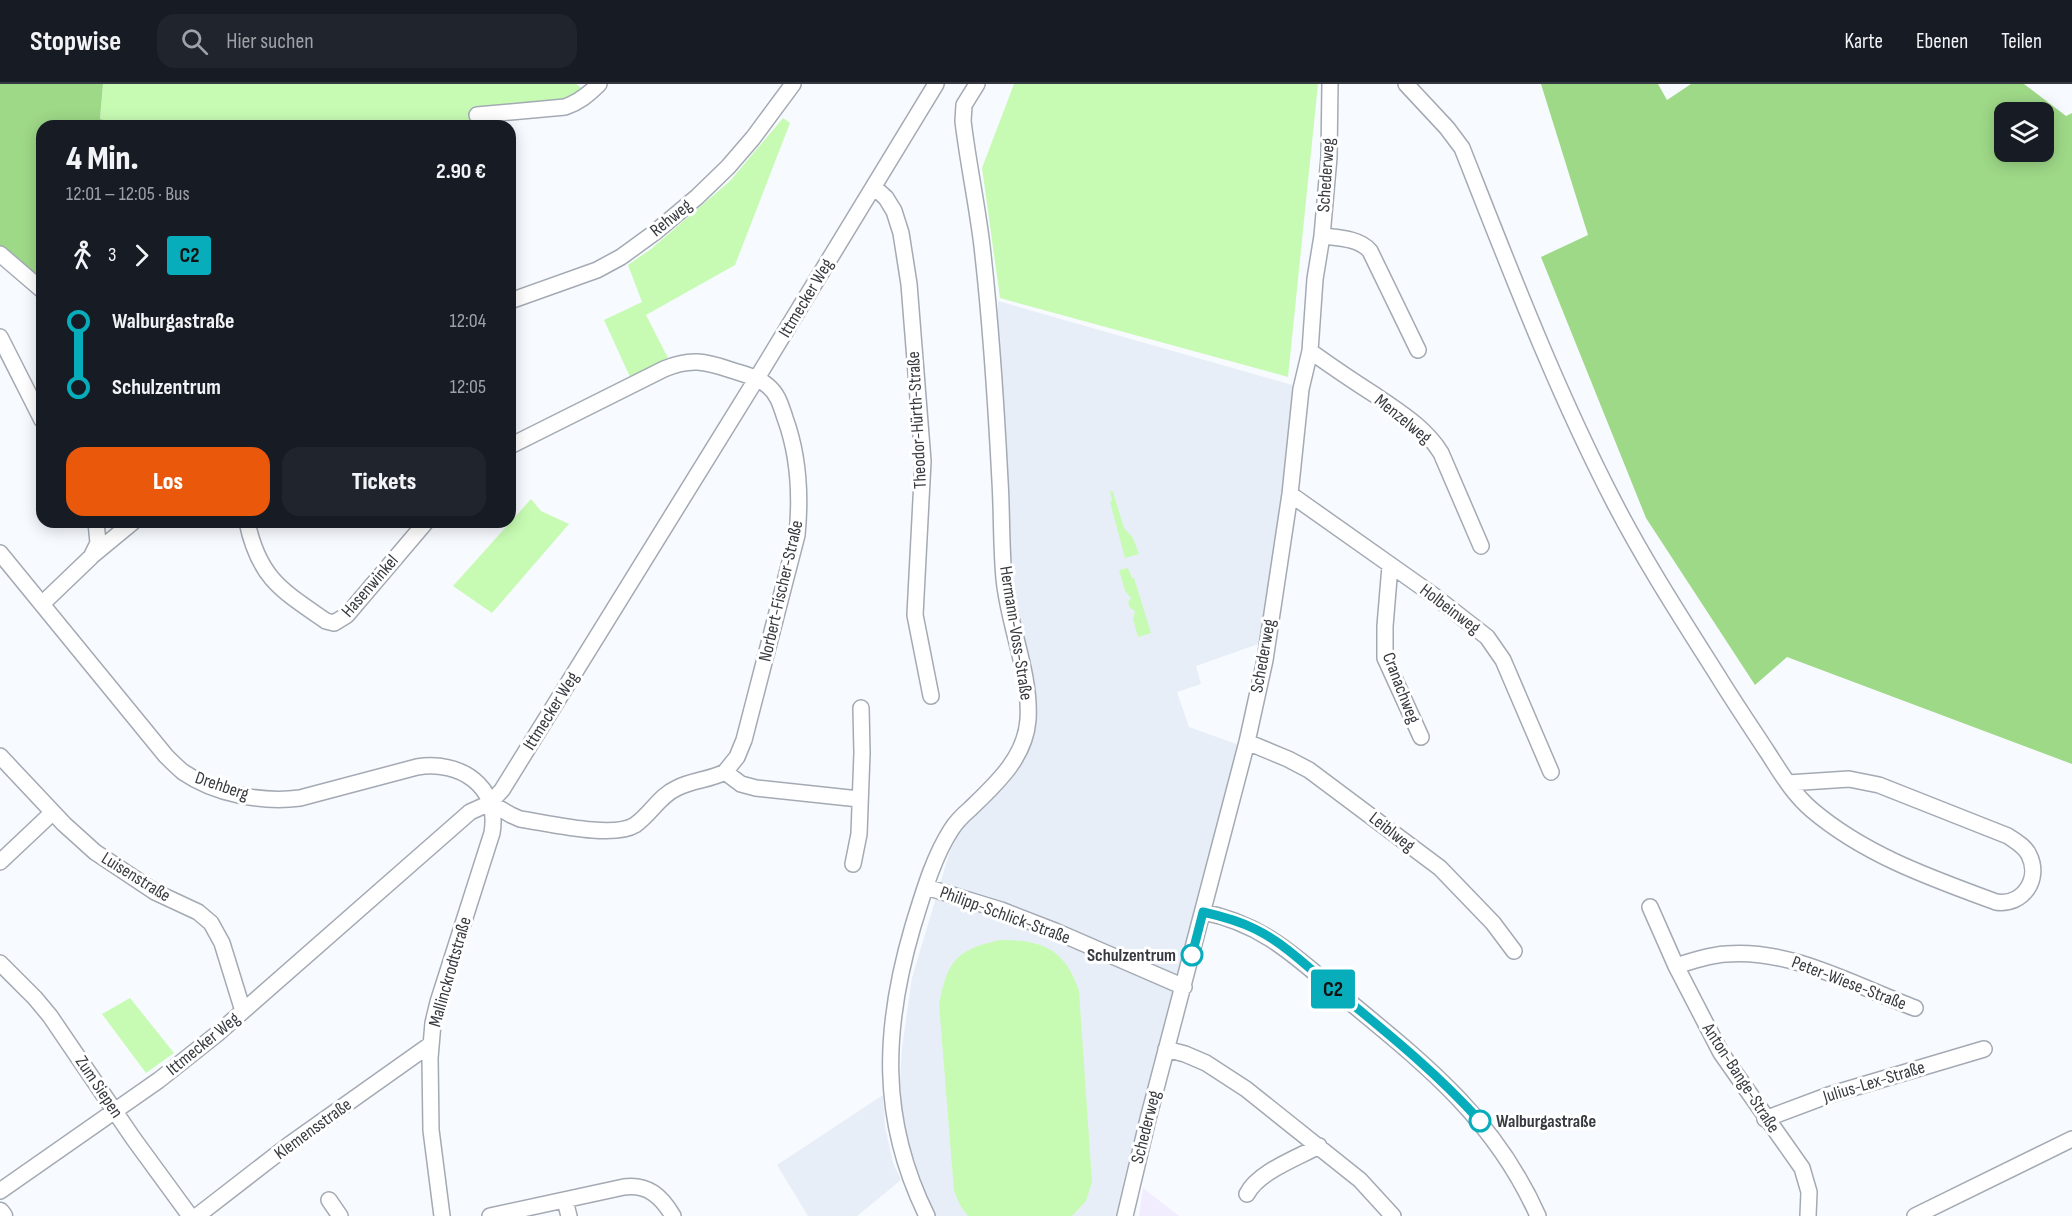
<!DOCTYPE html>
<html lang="de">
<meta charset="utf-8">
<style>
:root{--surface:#171b24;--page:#20242c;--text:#f1f3f6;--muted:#9ea1a6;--line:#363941;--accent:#ea580c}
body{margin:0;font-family:"Sofia Sans Condensed",sans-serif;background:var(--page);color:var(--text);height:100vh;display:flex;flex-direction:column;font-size:22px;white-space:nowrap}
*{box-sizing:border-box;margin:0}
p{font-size:20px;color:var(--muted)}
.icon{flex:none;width:33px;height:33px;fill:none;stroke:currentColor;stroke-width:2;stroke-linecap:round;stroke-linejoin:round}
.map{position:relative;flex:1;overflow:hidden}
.panel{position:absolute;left:36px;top:36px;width:480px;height:408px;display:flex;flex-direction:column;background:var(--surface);border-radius:18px;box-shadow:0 3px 15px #0003}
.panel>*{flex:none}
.badge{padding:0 12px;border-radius:4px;font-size:21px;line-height:39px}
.controls{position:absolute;left:1994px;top:18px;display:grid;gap:12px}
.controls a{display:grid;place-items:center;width:60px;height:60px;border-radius:12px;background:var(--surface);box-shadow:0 3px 15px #0003;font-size:30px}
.map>.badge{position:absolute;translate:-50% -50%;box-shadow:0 0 0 3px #fff}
.legs{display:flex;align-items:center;gap:9px;height:66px;padding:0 30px;font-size:20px}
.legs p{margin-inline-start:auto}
.headline{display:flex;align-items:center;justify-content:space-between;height:102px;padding:0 30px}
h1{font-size:33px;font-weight:800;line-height:45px}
.action{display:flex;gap:12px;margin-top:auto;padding:12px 30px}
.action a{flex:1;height:69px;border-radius:18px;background:var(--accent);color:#fff;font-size:24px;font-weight:800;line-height:69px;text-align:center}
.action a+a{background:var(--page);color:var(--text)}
ul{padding:0 30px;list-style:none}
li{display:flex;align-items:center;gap:21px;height:66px;font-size:22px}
li i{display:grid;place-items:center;width:9px;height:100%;margin:0 8px;background:currentColor}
li i::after{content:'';width:15px;height:15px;margin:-8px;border:4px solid;border-radius:50%;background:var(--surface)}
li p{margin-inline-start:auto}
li:first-child i{background:linear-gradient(#0000 50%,currentColor 0)}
li:last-child i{background:linear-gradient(currentColor 50%,#0000 0)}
header{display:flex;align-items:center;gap:36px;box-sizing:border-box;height:84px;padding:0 30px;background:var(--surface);border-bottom:2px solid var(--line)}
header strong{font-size:28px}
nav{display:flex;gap:33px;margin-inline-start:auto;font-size:21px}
.search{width:420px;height:54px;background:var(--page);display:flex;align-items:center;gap:15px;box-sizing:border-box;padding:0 21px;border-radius:18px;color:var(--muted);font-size:22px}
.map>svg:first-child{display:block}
.built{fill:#e8eef8}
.medical{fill:#f1edfe}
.green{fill:#c7fbb3}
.forest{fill:#9ed987;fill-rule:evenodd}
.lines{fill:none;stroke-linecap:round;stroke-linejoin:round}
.minor-casing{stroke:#a4aab4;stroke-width:18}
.major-casing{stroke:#a4aab4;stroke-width:21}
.minor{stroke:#fff;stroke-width:15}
.major{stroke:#fff;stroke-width:18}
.line-1-casing{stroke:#fff;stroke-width:14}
.line-1{stroke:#07adbb;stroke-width:9}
.stop-1-dot{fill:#fff;stroke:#07adbb;stroke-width:3}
.labels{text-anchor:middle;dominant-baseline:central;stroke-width:6;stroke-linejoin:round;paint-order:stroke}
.street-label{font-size:18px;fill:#383a3f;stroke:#fff}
.stop-label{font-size:18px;font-weight:bold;fill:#383a3f;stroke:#fff;text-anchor:end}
</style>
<header>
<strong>Stopwise</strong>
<div class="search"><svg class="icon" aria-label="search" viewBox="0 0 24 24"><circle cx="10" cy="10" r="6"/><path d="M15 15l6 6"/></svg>Hier suchen</div>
<nav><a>Karte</a><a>Ebenen</a><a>Teilen</a></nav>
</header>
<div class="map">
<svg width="2072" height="1132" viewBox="0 0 2072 1132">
<rect width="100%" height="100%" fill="#f7fafe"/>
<path class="built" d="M 998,217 L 1296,302 L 1261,559 L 1196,582 L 1201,600 L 1177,608 L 1189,643 L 1239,661 L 1197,816 L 1177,901 L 1143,1023 L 1118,1132 L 935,1132 L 917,1095 L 904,1049 L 900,998 L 902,964 L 912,894 L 949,770 L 957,752 L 967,738 L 1009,699 L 1021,681 L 1035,646 L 1033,610 L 1011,505 L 996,249 Z
M 883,1011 L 885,1042 L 893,1079 L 901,1096 L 857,1132 L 808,1132 L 777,1081 Z"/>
<path class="medical" d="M 1143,1104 L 1179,1132 L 1139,1132 Z"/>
<path class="green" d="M 103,0 L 576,0 L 583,5 L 568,15 L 469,27 L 470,42 L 125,42 L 100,35 Z
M 1014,0 L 1318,0 L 1288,293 L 1000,214 L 982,84 Z
M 783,34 L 790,39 L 735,181 L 646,231 L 668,274 L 630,293 L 604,236 L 642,218 L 628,181 L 651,165 L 730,97 Z
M 1110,407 L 1113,408 L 1124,444 L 1133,454 L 1139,470 L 1125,474 L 1110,418 L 1112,417 Z
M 531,415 L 541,427 L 569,440 L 492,529 L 453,502 Z
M 1128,484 L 1132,494 L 1134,494 L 1151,549 L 1138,553 L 1133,535 L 1135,527 L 1130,524 L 1128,518 L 1131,514 L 1125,507 L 1119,486 Z
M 1000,856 C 1043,856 1065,865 1079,907 L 1092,1098 L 1086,1117 L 1072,1132 L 968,1132 L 961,1123 L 954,1107 L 939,920 C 948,876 956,866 1000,856 Z
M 130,914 L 174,969 L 146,989 L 102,930 Z"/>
<path class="forest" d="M 0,0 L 103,0 L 100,35 L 125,42 L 42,42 L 42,200 L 0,163 Z
M 1541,0 L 1658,0 L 1667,16 L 1691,0 L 2024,0 L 2066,32 L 2072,29 L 2072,680 L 1787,573 L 1755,601 L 1646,434 L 1541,173 L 1588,151 ZM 2043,28 L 2043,68 L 2004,68 L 2004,28 Z"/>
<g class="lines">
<defs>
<path id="minor" d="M 1406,0 L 1447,44 L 1462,64 C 1509,183 1555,304 1614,418 C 1645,478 1682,535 1718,592 C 1734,618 1751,643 1768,669 C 1781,689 1793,710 1812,726 C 1865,771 1931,794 1996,818 C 2023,822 2041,795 2029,771 C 2025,762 2015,757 2008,752 L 1879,701 L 1849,695 L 1788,699
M 477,31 L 565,23 C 579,18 588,11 599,0
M 874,103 L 886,114 L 894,127 L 901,149 L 909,200 L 923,377 L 915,531 L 931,612
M 1322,152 C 1338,154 1359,154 1370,167 L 1418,266
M 0,170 L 42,206
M 510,217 L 597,186 L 621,173 L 654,149 L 697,113 L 728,83 L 753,54 L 793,0
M 0,253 L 42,336
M 1310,267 C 1331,282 1353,297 1375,311 C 1399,328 1425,343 1441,369 L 1481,462
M 510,362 L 664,285 C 690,274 705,277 731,286 C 743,290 758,293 768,302 C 778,310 781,322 785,334 C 799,372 801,410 797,451 L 744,656 L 737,673 L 725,688
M 1290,410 L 1433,511 L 1487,553 L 1503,576 L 1551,688
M 247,438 C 259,494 281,506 326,537 L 334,539 L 347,531 L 426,438
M 0,469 L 166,672 C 171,677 177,683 183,688 C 215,710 262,719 300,714 L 417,683 C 460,676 500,702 492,749 L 438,918 L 433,939 L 430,974 L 431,1046 L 442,1132
M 93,471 L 133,438
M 1390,482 L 1385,542 L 1385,574 L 1421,653
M 43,519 L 91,473 L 98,459 L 96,438
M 1247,658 L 1288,675 L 1309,686 L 1440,784 L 1493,839 L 1514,867
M 0,672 L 64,740 L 95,768 L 155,808 L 198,828 L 211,839 L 222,859 L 243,927
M 490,719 L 511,731 L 520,735 C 548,739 613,755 635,741 C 651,730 659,712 677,704 C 692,696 710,696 725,688 L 741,700 L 756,704 L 859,715
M 0,778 L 52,729
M 853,780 L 859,750 L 862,669 L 861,624
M 926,803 L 1001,826 L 1055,847 L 1184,903
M 1650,823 L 1676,882 L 1721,969 L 1802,1084 L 1809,1108 L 1808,1132
M 1203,828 C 1265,840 1299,876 1346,915 C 1425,980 1495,1035 1538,1132
M 0,879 L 35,914 L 50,932 L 133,1054 L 190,1132
M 1676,882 C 1692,877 1709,871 1726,870 C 1790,864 1856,902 1915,924
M 1166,965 L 1185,970 L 1206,979 L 1246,1005 L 1360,1096 L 1393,1132
M 1765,1035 L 1829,1011 L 1984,965
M 0,1107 L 159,996 L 217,950 L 470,728 L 490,719 L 502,706 L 757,294 L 936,0
M 1247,1110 C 1258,1088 1297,1074 1319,1062
M 329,1116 L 340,1132
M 565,1117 L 569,1132
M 197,1132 L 290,1060 L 431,960
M 490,1132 L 624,1103 C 648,1100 661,1112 673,1132
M 927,1132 C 879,1035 883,944 913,842 C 923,810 933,774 951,746 C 956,738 963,731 970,725 C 996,700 1025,674 1028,636 C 1031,589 1008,541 1004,494 C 1001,462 1002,429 1000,397 C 996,319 991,240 982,162 C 977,120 968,79 963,37 L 964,21 L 977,0
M 1125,1132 L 1148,1035 L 1247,658 L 1265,576 L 1290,410 L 1301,305 L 1310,267 L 1315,195 L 1322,152 L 1329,73 L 1330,0
M 1915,1132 L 2072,1055"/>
<path id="major" d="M 0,1128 L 3,1132"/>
</defs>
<use href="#minor" class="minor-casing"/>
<use href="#major" class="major-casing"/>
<use href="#minor" class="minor"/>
<use href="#major" class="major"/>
</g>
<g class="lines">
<defs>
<path id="line-1" d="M 1192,871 L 1203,828 C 1221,832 1239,837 1255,845 C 1284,859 1310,885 1335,906 C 1386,948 1436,988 1480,1037"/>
</defs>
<use href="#line-1" class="line-1-casing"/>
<use href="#line-1" class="line-1"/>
</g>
<g class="stop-1-dot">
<circle cx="1192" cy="871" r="10"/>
<circle cx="1480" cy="1037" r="10"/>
</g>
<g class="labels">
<g class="street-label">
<text transform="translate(1326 91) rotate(-86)">Schederweg</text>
<text transform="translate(671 134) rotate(-39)">Rehweg</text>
<text transform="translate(806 214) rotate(-59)">Ittmecker Weg</text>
<text transform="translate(1403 335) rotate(39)">Menzelweg</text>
<text transform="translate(917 336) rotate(-93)">Theodor-Hürth-Straße</text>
<text transform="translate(370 502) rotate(-49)">Hasenwinkel</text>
<text transform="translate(781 507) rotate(-77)">Norbert-Fischer-Straße</text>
<text transform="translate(1450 525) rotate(37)">Holbeinweg</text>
<text transform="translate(1016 549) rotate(81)">Hermann-Voss-Straße</text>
<text transform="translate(1263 572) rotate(-80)">Schederweg</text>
<text transform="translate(1401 604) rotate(69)">Cranachweg</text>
<text transform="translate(551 627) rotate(-58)">Ittmecker Weg</text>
<text transform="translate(222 702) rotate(19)">Drehberg</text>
<text transform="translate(1392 748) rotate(38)">Leiblweg</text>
<text transform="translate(136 793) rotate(32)">Luisenstraße</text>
<text transform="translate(1005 831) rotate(20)">Philipp-Schlick-Straße</text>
<text transform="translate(450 888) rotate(-74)">Mallinckrodtstraße</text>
<text transform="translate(1849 899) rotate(21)">Peter-Wiese-Straße</text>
<text transform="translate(203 960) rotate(-39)">Ittmecker Weg</text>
<text transform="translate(1741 994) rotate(57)">Anton-Bange-Straße</text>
<text transform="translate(1874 998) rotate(-17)">Julius-Lex-Straße</text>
<text transform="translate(99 1003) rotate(56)">Zum Siepen</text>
<text transform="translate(1146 1043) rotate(-76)">Schederweg</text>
<text transform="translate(313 1045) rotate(-36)">Klemensstraße</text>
</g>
<g class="stop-label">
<text x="1176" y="871">Schulzentrum</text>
<text x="1496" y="1037" text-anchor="start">Walburgastraße</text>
</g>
</g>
</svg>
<div class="controls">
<a><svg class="icon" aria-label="layers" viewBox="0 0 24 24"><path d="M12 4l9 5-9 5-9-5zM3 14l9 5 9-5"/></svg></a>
</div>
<b class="badge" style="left:1333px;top:905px;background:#07adbb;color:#111">C2</b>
<section class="panel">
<div class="headline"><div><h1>4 Min.</h1><p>12:01 – 12:05 · Bus</p></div><b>2.90 €</b></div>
<div class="legs"><svg class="icon" aria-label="walk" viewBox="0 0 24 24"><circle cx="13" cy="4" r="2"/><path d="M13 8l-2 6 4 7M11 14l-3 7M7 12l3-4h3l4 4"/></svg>3<svg class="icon" aria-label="forward" viewBox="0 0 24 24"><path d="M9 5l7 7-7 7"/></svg><b class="badge" style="background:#07adbb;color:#111">C2</b></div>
<ul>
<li><i style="color:#07adbb"></i><b>Walburgastraße</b><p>12:04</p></li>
<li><i style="color:#07adbb"></i><b>Schulzentrum</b><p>12:05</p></li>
</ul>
<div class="action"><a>Los</a><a>Tickets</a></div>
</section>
</div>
